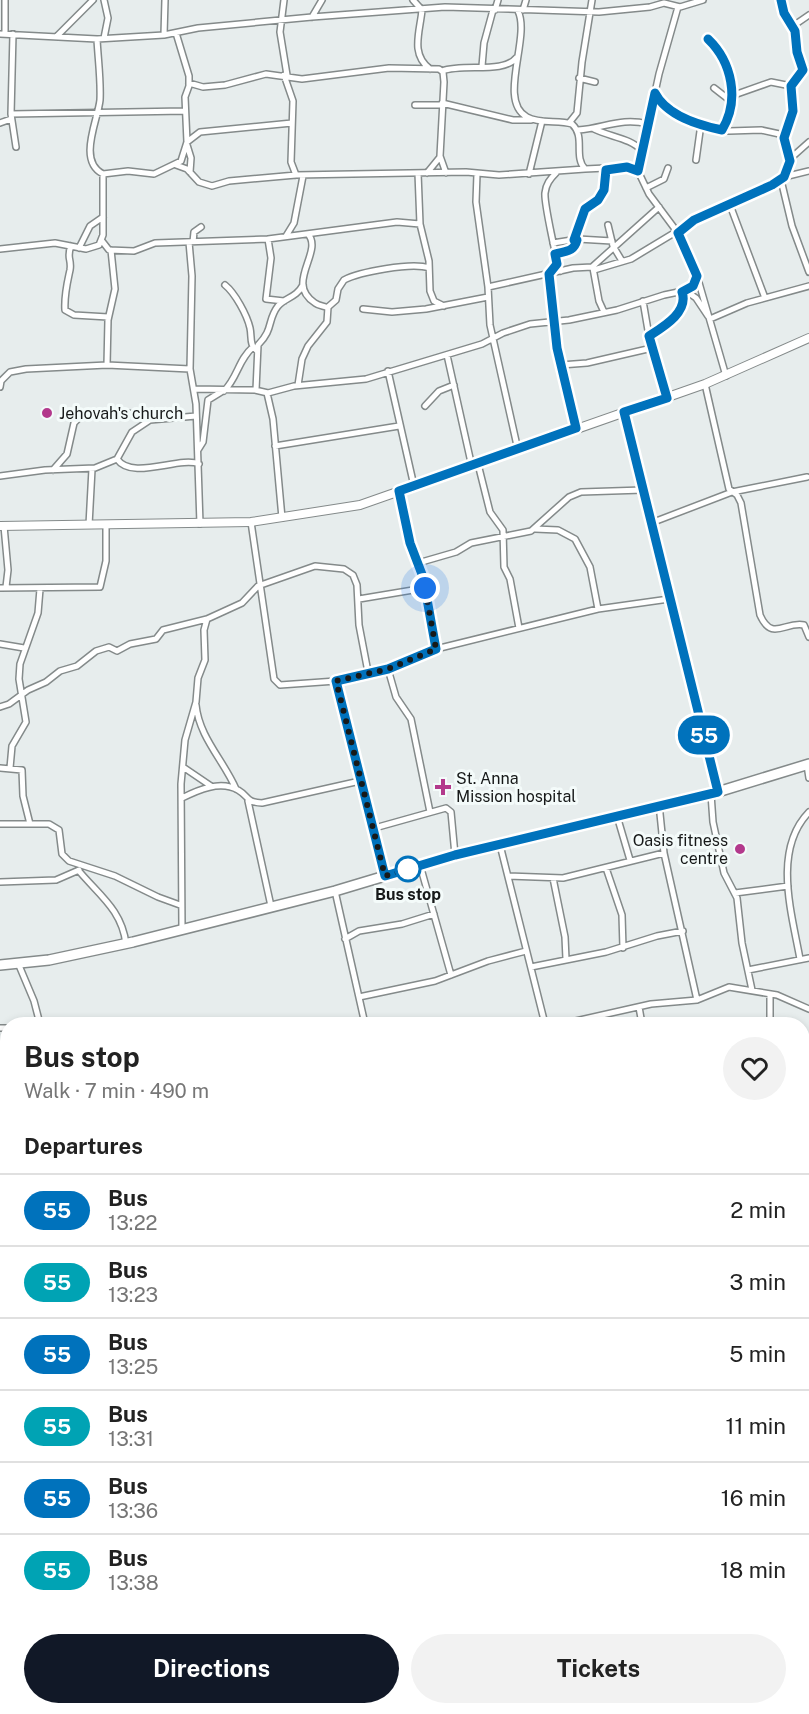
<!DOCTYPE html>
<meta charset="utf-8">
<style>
:root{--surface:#fff;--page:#f2f2f2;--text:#222;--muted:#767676;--line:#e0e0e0;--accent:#111827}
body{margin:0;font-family:"Public Sans",sans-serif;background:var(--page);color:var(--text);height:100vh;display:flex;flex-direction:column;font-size:22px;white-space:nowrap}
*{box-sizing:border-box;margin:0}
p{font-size:20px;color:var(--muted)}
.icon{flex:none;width:33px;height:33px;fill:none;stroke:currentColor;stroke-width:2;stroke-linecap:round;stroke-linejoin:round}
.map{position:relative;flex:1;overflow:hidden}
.side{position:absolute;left:0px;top:1017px;width:810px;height:698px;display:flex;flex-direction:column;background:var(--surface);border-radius:24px 24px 0 0;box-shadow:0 3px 9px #0003}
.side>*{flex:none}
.badge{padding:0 12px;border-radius:20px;font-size:21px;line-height:39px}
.you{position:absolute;width:30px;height:30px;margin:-15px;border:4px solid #fff;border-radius:50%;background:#1a73e8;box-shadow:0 0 0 9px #1a73e833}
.map>.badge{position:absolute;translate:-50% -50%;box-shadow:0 0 0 3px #fff}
h2{padding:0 24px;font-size:22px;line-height:54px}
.round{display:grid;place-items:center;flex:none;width:63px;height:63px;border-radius:32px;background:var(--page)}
.headline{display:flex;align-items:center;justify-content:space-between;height:102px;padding:0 24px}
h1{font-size:28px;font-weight:700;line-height:45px}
.primary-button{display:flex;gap:12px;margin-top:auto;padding:12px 24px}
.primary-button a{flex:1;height:69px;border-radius:36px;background:var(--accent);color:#fff;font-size:24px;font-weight:700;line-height:69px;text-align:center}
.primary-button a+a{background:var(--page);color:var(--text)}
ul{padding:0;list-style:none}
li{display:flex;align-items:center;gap:18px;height:72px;padding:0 24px;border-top:2px solid var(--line)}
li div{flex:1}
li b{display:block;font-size:22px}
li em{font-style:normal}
li .badge{min-width:66px;font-weight:700;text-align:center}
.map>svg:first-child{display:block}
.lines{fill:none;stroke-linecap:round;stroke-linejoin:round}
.street-casing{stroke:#848a8a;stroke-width:8}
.secondary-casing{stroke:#848a8a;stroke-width:10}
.highway-casing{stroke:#848a8a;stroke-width:12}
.street{stroke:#fff;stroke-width:5}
.secondary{stroke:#fff;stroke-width:8}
.highway{stroke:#fff;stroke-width:9}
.line-casing{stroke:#fff;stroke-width:14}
.line{stroke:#0072bc;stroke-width:9}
.walk{stroke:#171919;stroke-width:6;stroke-dasharray:0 10.8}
.poi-dot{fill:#b3398c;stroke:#f4fbfa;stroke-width:2}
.stop-dot{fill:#fff;stroke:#0072bc;stroke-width:3}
.labels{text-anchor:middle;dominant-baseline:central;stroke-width:6;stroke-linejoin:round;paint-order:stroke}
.poi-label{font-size:16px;fill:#171919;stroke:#f4fbfa;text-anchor:start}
.stop-label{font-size:16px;font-weight:bold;fill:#171919;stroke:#f4fbfa}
</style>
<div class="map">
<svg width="809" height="1714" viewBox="0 0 809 1714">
<rect width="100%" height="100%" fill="#e7eded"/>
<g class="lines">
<defs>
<path id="street" d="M 104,0 L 108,18 L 104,38
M 284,0 L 280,32 L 287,75
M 413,0 L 422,10 C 420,32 410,54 430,69
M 781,0 L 784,13 L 795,31 L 797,52 L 803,70
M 495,10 L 498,0
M 523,10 L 526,0
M 518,11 C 531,37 497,101 527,117 C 540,124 558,120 572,124 C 586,137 573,156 585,169 L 627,167 L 638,171 L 649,194 L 678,233 L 695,269 L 726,376
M 312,17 L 322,0
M 793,26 L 809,15
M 0,34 L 97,39 L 164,35 L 198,28 L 312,17 L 445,7 L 599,12 L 650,7 L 664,3 L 680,7 L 703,0
M 5,34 L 5,0
M 13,34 L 11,114 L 16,147
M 164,35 L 165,0
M 57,36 L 93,0
M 97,39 C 98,59 101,80 100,100 C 98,120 77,161 103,174 L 128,171 L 154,174 L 181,161 L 187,142 L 185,97 L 189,86 L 189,76 L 176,33
M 708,39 C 726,56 730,75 733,99
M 482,66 L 484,43 L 493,10
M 442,71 C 464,63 503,74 516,58
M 284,75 L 293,101 L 291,162 L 296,175
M 579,78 L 595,82
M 189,83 L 203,87 L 225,85 L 266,74 L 302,79 L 389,68 L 439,69 L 443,72 L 444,82 L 440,156 L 446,173
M 714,88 L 732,102
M 655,92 L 669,110 L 697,123 L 729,131 L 761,130 L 784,135
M 442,103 L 513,120 L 531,120
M 415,105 L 442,105
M 11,114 L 185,111
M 0,123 L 11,119
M 569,123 L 577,113 L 582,62 L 592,0
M 594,129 C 610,137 631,138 642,151
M 578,130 C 605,128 621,117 648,124
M 722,130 L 733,98 L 737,94 L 771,82 L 791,86
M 187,142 L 200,132 L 292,123
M 187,145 L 191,158 L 190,172
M 791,158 L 809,142
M 696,160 L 701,124
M 176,165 L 187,169 L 199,182 L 212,186 L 229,181 L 296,175 L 466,172 L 499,175 L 585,169
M 638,171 L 659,74 L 678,7
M 418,173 L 420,224 L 429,261 L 430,291 L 434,301 L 444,306
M 427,173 L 440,157
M 556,173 C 550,179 546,184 545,193 C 544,201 557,266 561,271
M 477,174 L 476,202 L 488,287 L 490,325 L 518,450
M 529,174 L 542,121
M 784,177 C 797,150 783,156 784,137 C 785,128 792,121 793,111 C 795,93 785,76 809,69
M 781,180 L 792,226 L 809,272
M 646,188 L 664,179 L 668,168
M 730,205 L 765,298
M 608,225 L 613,246 L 622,261
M 308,234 C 324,252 284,283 315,303 C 319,306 324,306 328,308
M 286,236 L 294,223 L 303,176
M 268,239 L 271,258 L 266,299 L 284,301
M 574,240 C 579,232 578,224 582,216 C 590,195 605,206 606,170
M 102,241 L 109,250 L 134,251 L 155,243 L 268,239 L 397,222 L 420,224
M 189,242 L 192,276 L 190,369 L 196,404 L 200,524
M 193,242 L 194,232 L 201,227
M 553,243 L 578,239 L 612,241
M 71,246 C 66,258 72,259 70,270 C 67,284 64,295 65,310 L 74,315 L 108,317
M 79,248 L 90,226 L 103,217
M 0,249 L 55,243 L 86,249 L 99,245 L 103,235 L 103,174
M 555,254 L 572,249 L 577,240
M 593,268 L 599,301 L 604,312
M 594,270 L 631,259 L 694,221 L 772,185 L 784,177 L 809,171
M 549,274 L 557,348 L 576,428
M 225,285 C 235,293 247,315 250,328 C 252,337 249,345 257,351
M 488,287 L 573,268 L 592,267 L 659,207
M 686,291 L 696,298 L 708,316
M 643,301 L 650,342 L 667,398
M 363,309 L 392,312 L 426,309 L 488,297
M 710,319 L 747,303 L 809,286
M 649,336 C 663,327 689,312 682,292
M 447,355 L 472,467
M 107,365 L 108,320 L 115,289 L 111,250
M 561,365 L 587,363 L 652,348
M 388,371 L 414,486
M 705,384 L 729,489 L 737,495 L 741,503 L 760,615 C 772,642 785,621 804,625 L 809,637
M 298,385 L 302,359 L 308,346 L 327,322 L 328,307 L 336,300 L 338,289 L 344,280 C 359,272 412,262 429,268
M 0,387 L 1,381 L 10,372 L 26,369 L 107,365 L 190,369
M 194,389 L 255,390 L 268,393 L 294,386 L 366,379 L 482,344 L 503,333 L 530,324 L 569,320 L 617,310 L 664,295 L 688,290 L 697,276
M 256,390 L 258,345 C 274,329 267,320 278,306 C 286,297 296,298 303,285
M 224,391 C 238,377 238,360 253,347
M 267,393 L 273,419 L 282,518
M 425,406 L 439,391 L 454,385
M 275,446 L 399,426
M 198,450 L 203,442 L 208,400 L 221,392
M 117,459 C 132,481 179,456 199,464
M 478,464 L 490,512 L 503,530 L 504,567 L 510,579 L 519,628
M 53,470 L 67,454 L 74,423 L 82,415 L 128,413 L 153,418
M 0,476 L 45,470 L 95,468 L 117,459 L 132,432 L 150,420 L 196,416
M 399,491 L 410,543 L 423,577 L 436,649
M 251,522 L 274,679 L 280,685 L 336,681 L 388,669 L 436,649 L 598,609 L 669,599
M 651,523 L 732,492 L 807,477
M 89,525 L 92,469
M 4,526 L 8,570 L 6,587
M 535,529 L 558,530 L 575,539 L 590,567 L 598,609
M 418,563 L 456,552 L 471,543 L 531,531 L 569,497 L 581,492 L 643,490
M 0,588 L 100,587 L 106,561 L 106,525
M 359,599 L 425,588
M 0,644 L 24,648
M 388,669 L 396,697 L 411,719 L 430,812
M 336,681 L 385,876
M 196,705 C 199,737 224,761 236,789
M 0,707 L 9,704 L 28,690 L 46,682 L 60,671 L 77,666 L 96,651 L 109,647 L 117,651 L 130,644 L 156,639 L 163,630 L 207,619
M 807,765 L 809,778
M 183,767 L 211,786
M 0,768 L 22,770 L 23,796 L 30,824
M 10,768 L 12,746 L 26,722 L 19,679 L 20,664 L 38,613 L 40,589
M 711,794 L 713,822 L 724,873 L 737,898 L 742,943 L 752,990
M 182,798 C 198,790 220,780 238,790 C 250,797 245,802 262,803 L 360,781
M 248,801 L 271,906
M 659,804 L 664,853 L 697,1000
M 617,816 L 630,860
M 0,824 L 49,824 L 59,830 L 62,854 L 69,861 L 115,876 L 158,897 L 180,905
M 371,829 L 446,808 L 451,812 L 455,855
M 500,845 L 545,1024
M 420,865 L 451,975
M 606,868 L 622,915 L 623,948
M 79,871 C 99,895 122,910 126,944
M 508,876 L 563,878 L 664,853
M 553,878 L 565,937 L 566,959
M 0,882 L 56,880 L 79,870
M 335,891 L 365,1024
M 735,893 L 788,886
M 182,929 L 181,784 L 185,740 L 196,702 L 198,678 L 205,660 L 204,630 L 207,619 L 242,603 L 258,586 L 315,566 L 344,569 L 353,575 L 357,585 L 359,625 L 368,672
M 345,939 L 359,931 L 402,924 L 434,914
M 800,959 C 792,914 772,850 809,812
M 18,963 L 34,1001 L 40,1024
M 531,967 L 606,952 L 657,936 L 683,931
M 748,970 L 809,958
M 359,997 L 435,981 L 488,961 L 526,951
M 639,1007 L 642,1024
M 22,1024 L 39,1020
M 562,1024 L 651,1004 L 697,1000 L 729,987 L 777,995 L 809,1009
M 770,1024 L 770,994
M 0,1028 L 8,1028
M 802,1074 L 809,1074
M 0,1156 L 8,1154
M 802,1194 L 809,1194
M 0,1245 L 8,1242
M 802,1247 L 809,1246
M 802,1306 L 809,1304
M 802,1357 L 809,1356
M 0,1380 L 7,1380
M 802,1422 L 809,1420
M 802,1467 L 809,1473
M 802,1575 L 809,1574
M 802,1606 L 809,1643
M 0,1634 L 8,1629
M 802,1688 L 809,1689
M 0,1702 L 10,1714
M 193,1707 L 200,1714
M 354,1707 L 357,1714
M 493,1707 L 503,1711 L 528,1710
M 742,1707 L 744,1714
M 409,1714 L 431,1707
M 677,1714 L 696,1710"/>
<path id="secondary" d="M 624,412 L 718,791
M 0,526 L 251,522 L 360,505 L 705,384 L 809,338"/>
<path id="highway" d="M 0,965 L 49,960 L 133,942 L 335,891 L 455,855 L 711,794 L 809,764"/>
</defs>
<use href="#street" class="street-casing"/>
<use href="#secondary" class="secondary-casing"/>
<use href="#highway" class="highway-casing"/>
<use href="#street" class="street"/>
<use href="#secondary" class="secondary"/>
<use href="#highway" class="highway"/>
</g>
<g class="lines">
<defs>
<path id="line" d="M 708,39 C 732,62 740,100 722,130 C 698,125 667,116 655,93 L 638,171 L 627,167 L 606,170 L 604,190 L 598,200 L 585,209 L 574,240 L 577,240 C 574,252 566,251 555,254 L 557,264 L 549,274 L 557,348 L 576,428 L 399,491 L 410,543 L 423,577 L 436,649 L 388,669 L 336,681 L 385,876 L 455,855 L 718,792 L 624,412 L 667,398 L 649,336 C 663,327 689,312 682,292 L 693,286 L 697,276 L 678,233 L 694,220 L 772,185 L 784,177 L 790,161 L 784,138 L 793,111 L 791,86 L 803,70 L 797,52 L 795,31 L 784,13 L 781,0"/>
</defs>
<use href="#line" class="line-casing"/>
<use href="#line" class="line"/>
<path class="walk" d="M 408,869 L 385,876 L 336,681 L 388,669 L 436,649 L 425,588"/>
</g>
<g class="poi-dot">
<circle cx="47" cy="413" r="6"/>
<path d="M440 778h6v6h6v6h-6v6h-6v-6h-6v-6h6z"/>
<circle cx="740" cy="849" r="6"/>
</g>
<circle class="stop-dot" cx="408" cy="869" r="12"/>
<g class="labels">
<g class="poi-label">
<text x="59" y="413">Jehovah's church</text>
<text x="456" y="778">St. Anna<tspan x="456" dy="18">Mission hospital</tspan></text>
<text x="728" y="840" text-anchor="end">Oasis fitness<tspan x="728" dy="18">centre</tspan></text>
</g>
<g class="stop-label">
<text x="408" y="894">Bus stop</text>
</g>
</g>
</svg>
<div class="you" style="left:425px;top:588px"></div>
<b class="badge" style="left:704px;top:735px;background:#0072bc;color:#fff">55</b>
<section class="side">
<div class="headline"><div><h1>Bus stop</h1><p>Walk · 7 min · 490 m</p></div><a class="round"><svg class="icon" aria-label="heart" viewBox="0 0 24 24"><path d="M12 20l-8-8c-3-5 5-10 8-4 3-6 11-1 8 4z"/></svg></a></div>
<h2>Departures</h2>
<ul>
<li><span class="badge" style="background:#0072bc;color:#fff">55</span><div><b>Bus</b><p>13:22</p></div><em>2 min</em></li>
<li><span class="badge" style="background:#00a3b4;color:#fff">55</span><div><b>Bus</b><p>13:23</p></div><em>3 min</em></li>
<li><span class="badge" style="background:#0072bc;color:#fff">55</span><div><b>Bus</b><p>13:25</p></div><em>5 min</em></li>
<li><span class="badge" style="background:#00a3b4;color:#fff">55</span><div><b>Bus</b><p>13:31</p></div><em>11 min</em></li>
<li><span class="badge" style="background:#0072bc;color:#fff">55</span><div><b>Bus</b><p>13:36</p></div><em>16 min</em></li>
<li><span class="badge" style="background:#00a3b4;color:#fff">55</span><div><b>Bus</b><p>13:38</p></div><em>18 min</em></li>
</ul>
<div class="primary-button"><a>Directions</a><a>Tickets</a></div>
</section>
</div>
